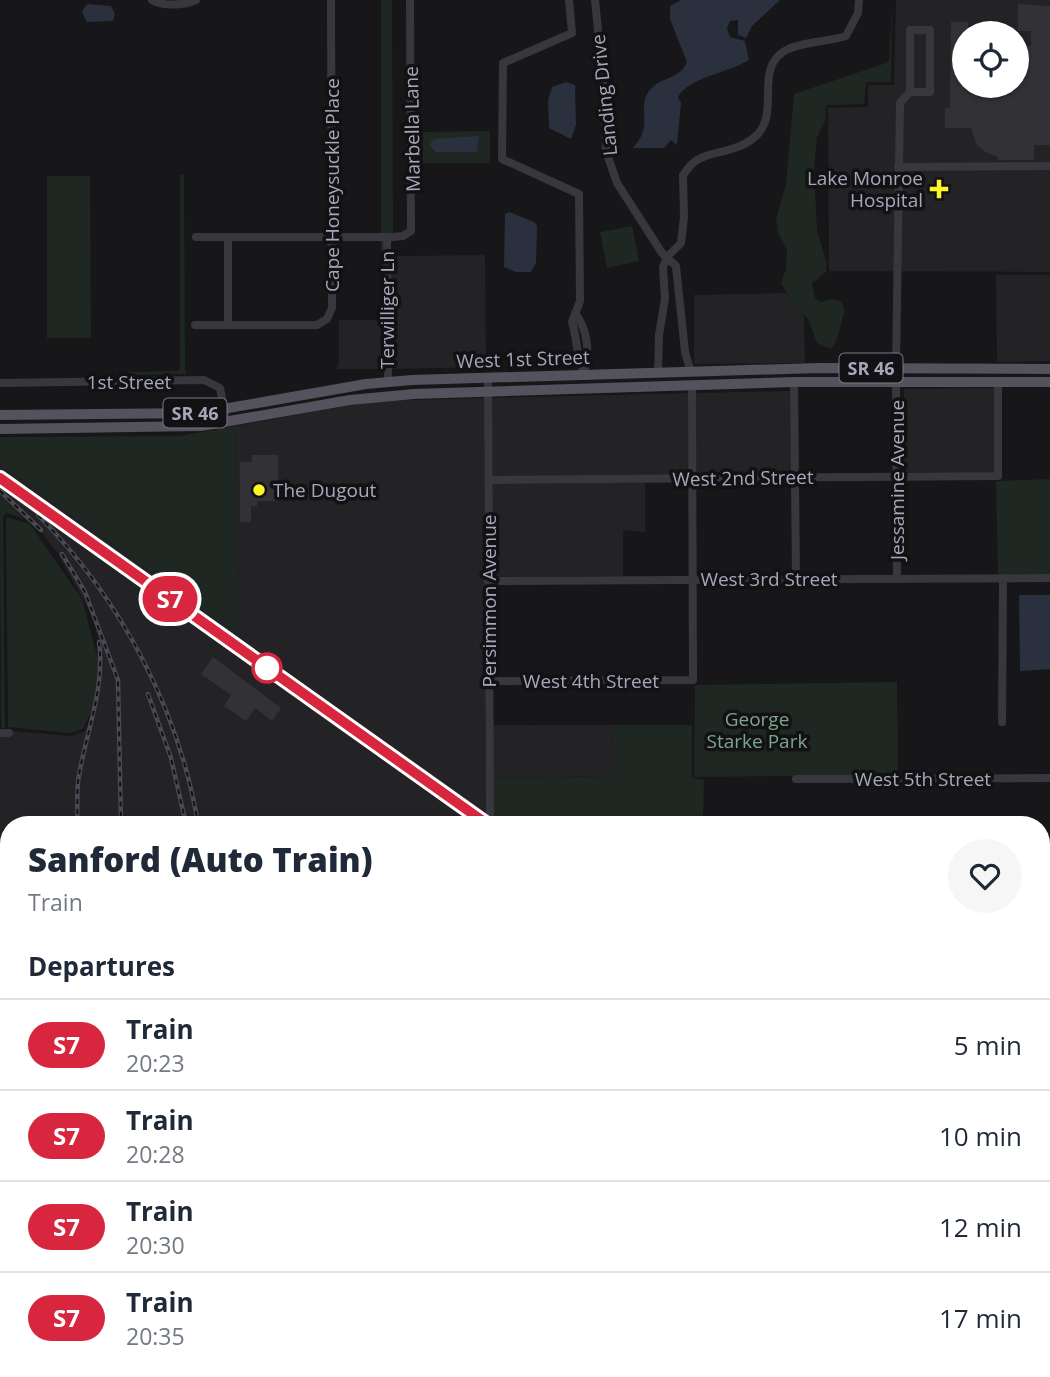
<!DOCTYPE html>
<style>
:root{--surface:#fff;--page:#f6f6f7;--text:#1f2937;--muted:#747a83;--line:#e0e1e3}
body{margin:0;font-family:"Open Sans",sans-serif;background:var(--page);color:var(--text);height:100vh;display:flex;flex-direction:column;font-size:26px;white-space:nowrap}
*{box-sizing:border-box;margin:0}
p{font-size:23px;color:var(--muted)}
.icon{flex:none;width:38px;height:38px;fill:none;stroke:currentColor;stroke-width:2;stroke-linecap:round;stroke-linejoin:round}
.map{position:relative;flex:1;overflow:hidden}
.drawer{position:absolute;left:0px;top:816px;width:1050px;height:562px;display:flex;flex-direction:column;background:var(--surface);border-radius:28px 28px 0 0;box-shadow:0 2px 5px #0004}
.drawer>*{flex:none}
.badge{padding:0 14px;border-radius:23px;font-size:24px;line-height:46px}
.buttons{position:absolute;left:952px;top:21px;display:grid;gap:14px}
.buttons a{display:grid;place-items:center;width:77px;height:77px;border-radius:50%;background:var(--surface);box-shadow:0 2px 5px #0004;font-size:35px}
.map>.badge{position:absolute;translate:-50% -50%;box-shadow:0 0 0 4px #fff}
h2{padding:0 28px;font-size:26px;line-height:63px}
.round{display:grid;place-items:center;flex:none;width:74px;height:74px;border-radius:37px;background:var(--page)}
.head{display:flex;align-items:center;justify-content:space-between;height:119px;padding:0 28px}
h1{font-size:33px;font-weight:800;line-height:52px}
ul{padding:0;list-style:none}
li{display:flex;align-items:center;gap:21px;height:91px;padding:0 28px;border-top:2px solid var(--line)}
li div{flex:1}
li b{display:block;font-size:26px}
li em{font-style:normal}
li .badge{min-width:77px;font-weight:700;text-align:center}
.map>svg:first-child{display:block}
.built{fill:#232225;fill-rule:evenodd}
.green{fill:#1e2721}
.water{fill:#2b303e}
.building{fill:#323135}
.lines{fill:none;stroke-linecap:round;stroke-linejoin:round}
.minor{stroke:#38373e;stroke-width:8}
.major{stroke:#53525d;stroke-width:10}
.rail-casing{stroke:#4a4953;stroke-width:4.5}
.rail{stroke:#121113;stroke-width:2;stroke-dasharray:5;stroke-linecap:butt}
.line-casing{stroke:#fff;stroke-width:16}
.line{stroke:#d7263d;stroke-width:10}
.poi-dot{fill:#fff627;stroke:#121113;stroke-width:2.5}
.stop-dot{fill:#fff;stroke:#d7263d;stroke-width:3.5}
.labels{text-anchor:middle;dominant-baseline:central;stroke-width:7;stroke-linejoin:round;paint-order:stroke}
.shield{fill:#121113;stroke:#7a7a88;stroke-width:2}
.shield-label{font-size:18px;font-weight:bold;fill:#a7a7ba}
.street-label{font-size:19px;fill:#a7a7ba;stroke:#121113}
.poi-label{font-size:19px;fill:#a7a7ba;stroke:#121113;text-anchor:end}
.park-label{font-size:19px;fill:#7ca68b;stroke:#121113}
</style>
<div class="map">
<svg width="1050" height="1377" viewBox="0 0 1050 1377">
<rect width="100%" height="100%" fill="#171618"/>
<path class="built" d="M 896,0 L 1050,0 L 1050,272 L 829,271 L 828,108 L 868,107 L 868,85 L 894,85 ZM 964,33 L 1017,33 L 1017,86 L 964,86 Z
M 382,252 L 384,369 L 336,369 L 339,364 L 339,320 L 381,320 Z
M 390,252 L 396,256 L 485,255 L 486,367 L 391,369 Z
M 996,275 L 1050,275 L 1050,361 L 997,362 Z
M 786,293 L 804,316 L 805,363 L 694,364 L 694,295 Z
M 995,388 L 995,472 L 902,472 L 904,389 Z
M 791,391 L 791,473 L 696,475 L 695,393 Z
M 688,393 L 689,475 L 491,476 L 491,398 Z
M 484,398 L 486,824 L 9,824 L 9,1127 L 0,1127 L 0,737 L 12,737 L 13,731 L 71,736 L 85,731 L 95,710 L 102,663 L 94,619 L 57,552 L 32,521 L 24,519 L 0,497 L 0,464 L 237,633 L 235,426 L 375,401 Z
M 491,483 L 645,483 L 645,532 L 623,530 L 623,576 L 492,577 Z
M 493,725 L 613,726 L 615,776 L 493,778 Z
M 0,1135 L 9,1135 L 9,1344 L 0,1345 Z
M 9,1351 L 9,1368 L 201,1368 L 201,1377 L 2,1377 L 0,1353 Z"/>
<path class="green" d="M 381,0 L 392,0 L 393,233 L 382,252 L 381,276 Z
M 892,0 L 891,82 L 866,82 L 864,104 L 826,105 L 825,121 L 817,137 L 814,170 L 817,230 L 826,261 L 826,272 L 812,283 L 815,299 L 821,302 L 831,299 L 841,301 L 845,311 C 839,325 841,337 831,349 L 817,343 L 808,319 L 795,307 L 781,283 L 786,269 L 787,250 L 778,233 L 776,219 L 786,184 L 794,94 L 889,62 Z
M 490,131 L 490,163 L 423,163 L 423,132 Z
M 180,175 L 184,175 L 185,370 L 187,374 L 130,375 L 129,372 L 177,371 L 180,369 Z
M 47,176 L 90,176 L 91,338 L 47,338 Z
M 632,226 L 639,261 L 607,268 L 600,232 Z
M 235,426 L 238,634 L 0,464 L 0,437 L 179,436 Z
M 1050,479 L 1050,574 L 998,574 L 996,481 Z
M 0,497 L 24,519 L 7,513 L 3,516 L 5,728 L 2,728 L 1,724 Z
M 6,517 L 30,524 L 82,599 L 99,663 L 93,707 L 83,729 L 70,733 L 8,727 Z
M 897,682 L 898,775 L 694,777 L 695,685 Z
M 493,725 L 692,725 L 692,778 L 704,780 L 703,824 L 500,824 L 493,818 L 493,778 L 615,776 L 613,726 Z
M 246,1369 L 302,1369 L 302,1377 L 246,1377 Z"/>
<path class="water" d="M 681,0 L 780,0 L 752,26 L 746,38 L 738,35 L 738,20 L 730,21 L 727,29 L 730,37 L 745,41 L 749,60 C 728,73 689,77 678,97 L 681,103 L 677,145 L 671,140 L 664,148 L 633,148 C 636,144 640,139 642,134 C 648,120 639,105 649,91 C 660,76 679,81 687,62 L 670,19 L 670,6 Z
M 87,4 L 111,6 L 115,14 L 113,21 L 87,22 L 82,12 Z
M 566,82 L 575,85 L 576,125 L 571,139 L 549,128 L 548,100 L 552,87 Z
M 479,136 L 477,152 L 436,152 L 429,145 L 434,139 Z
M 509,212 L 534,222 L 537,226 L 536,263 L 531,272 L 516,272 L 504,267 L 505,214 Z
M 1019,595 L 1050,595 L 1050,669 L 1020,671 Z"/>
<path class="building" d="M 1018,4 L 1050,6 L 1050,145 L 1034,145 L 1034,160 L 998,160 L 998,157 L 985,152 L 977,145 L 971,128 L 945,128 L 945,108 L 950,108 L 951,22 L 968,22 L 968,33 L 964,33 L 964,86 L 1017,86 L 1017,46 L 1031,46 L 1031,31 L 1018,31 Z
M 252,455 L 278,455 L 278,501 L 257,501 L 257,506 L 251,506 L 251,522 L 240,522 L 240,462 L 252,462 Z
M 213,657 L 281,708 L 272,721 L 255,708 L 246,721 L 224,706 L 231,695 L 201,674 Z"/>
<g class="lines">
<path class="minor" d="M 152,0 C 164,7 185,5 196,0
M 569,0 L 572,33 L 503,63 L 502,159 L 579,194 L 580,301 L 572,322 C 577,337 577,362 584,370
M 595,0 L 605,102 L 606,151 L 617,183 L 662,253 L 676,266 L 685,352 L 691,372
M 898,167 L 1050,166
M 196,237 L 393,237 L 403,236 L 411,231 L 410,0
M 387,237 L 388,382
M 575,313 C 588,330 590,352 584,372
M 195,325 L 317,325 L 327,319 L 332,308 L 331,0
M 228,325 L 228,237
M 896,368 L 900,103 L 910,92 L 930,92 L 930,30 L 910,30 L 910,92
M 658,373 L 659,335 L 665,299 L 663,267 L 667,257 L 681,243 L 684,217 L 683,175 C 686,172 689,166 693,163 C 710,149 736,155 757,135 C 781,111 752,67 788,49 C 806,41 827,42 846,36 L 858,13 L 859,0
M 488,378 L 490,824
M 794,382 L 796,579
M 896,382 L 897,579
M 0,383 L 204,380 L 220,388 L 225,414
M 488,480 L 998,476 L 998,382
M 488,581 L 1050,578
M 489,681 L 693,680 L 692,385
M 1002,722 L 1003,578
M 0,733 L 9,733
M 796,779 L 1050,778
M 1041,879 L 1050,879
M 1041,978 L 1050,978
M 1041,1079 L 1050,1079
M 0,1131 L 9,1131
M 1041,1279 L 1050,1279
M 0,1349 L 9,1347
M 490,1368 L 490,1377
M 800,1368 L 800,1377
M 904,1368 L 904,1377
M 1005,1368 L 1005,1377"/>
<path class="major" d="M 0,415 L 200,413 L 366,384 L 412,380 L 819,368 L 1050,369
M 0,429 L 201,426 L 350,400 L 414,394 L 794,382 L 1050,382"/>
<defs>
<path id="rail" d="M 0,478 L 486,824
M 0,491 L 41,530
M 38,515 C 120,598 179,709 198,824
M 62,554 L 85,592 L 118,680 L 121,824
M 148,694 L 171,758 L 186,824
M 77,824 C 78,808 76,791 79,775 C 87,729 105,689 99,642
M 1041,921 L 1050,921
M 0,1326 L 9,1325
M 207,1377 L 207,1368"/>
</defs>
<use href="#rail" class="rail-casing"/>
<use href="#rail" class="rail"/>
</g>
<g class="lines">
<defs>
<path id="line" d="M 0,478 L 487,824"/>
</defs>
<use href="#line" class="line-casing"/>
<use href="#line" class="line"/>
</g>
<g class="poi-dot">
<path d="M935.5 178.5h7v7h7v7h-7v7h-7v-7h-7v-7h7z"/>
<circle cx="259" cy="490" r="7"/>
</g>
<circle class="stop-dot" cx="267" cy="668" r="14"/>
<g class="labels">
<g class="shield">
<rect x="839.5" y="353.5" width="63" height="29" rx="5"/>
<rect x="163.5" y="398.5" width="63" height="29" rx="5"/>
</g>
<g class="shield-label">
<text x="871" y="368">SR 46</text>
<text x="195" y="413">SR 46</text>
</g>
<g class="street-label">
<text transform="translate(604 95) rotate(-96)">Landing Drive</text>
<text transform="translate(412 129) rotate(-91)">Marbella Lane</text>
<text transform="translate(332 185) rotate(-90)">Cape Honeysuckle Place</text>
<text transform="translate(387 310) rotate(-90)">Terwilliger Ln</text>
<text transform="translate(523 359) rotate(-2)">West 1st Street</text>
<text x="129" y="382">1st Street</text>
<text transform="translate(743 478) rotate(-1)">West 2nd Street</text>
<text transform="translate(897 480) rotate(-90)">Jessamine Avenue</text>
<text x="769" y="579">West 3rd Street</text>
<text transform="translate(489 601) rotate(-90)">Persimmon Avenue</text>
<text x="591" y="681">West 4th Street</text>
<text x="923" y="779">West 5th Street</text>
</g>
<g class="poi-label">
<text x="923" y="178">Lake Monroe<tspan x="923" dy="22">Hospital</tspan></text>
<text x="273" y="490" text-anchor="start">The Dugout</text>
</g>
<g class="park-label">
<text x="757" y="719">George<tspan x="757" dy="22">Starke Park</tspan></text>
</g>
</g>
</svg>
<div class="buttons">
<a><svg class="icon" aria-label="locate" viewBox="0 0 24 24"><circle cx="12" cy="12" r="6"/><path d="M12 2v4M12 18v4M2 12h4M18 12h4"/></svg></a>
</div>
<b class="badge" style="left:170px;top:599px;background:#d7263d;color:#fff">S7</b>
<section class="drawer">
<div class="head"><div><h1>Sanford (Auto Train)</h1><p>Train</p></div><a class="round"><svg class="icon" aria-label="heart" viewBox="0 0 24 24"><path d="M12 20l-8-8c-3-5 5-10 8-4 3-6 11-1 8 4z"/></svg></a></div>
<h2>Departures</h2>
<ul>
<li><span class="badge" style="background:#d7263d;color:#fff">S7</span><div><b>Train</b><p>20:23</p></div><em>5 min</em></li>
<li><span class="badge" style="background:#d7263d;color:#fff">S7</span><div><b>Train</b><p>20:28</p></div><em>10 min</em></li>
<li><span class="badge" style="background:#d7263d;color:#fff">S7</span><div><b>Train</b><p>20:30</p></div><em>12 min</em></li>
<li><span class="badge" style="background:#d7263d;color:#fff">S7</span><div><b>Train</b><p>20:35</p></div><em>17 min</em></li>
</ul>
</section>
</div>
